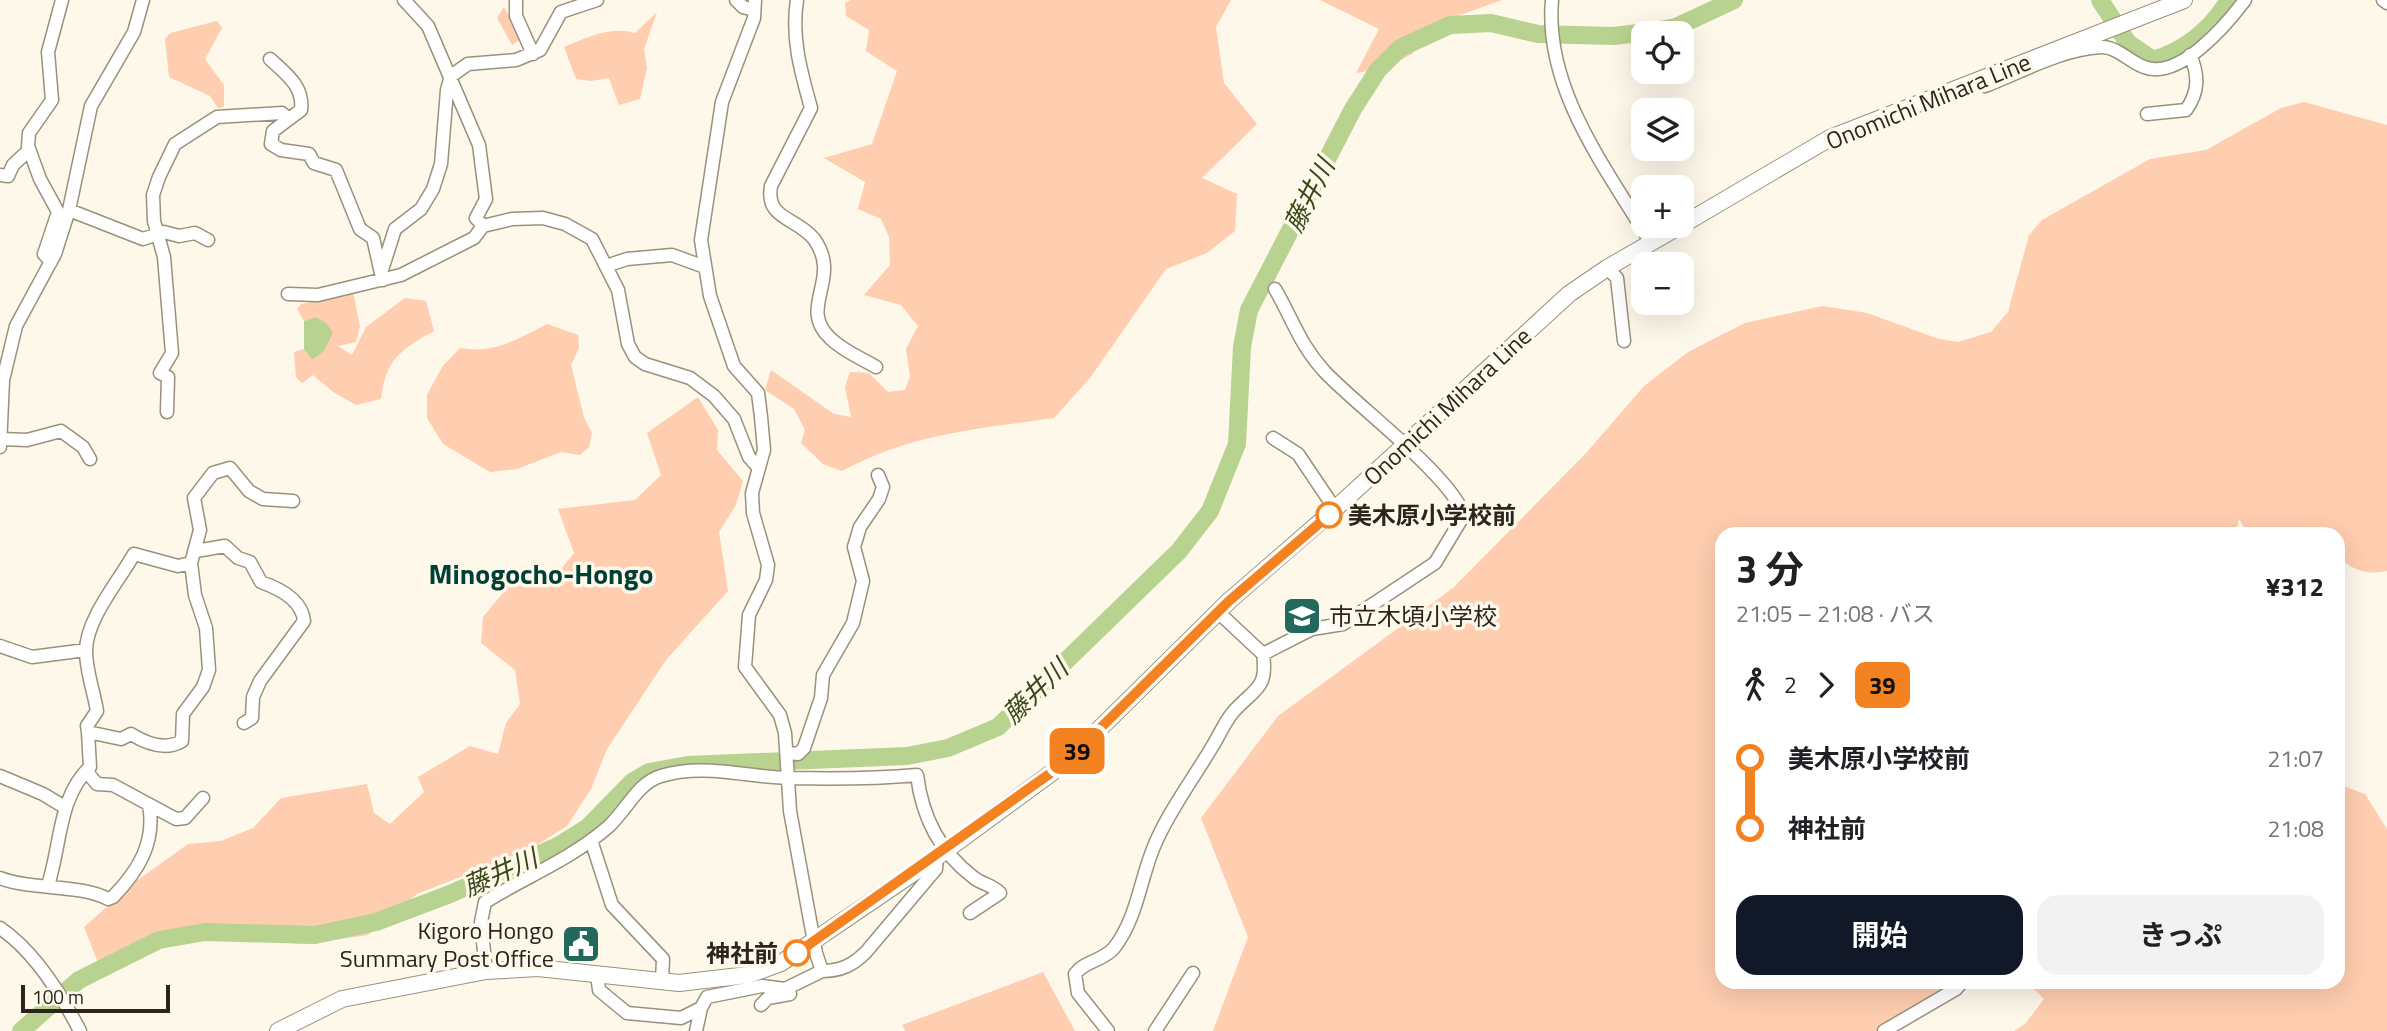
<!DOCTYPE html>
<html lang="ja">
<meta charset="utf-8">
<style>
:root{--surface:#fff;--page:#f2f2f2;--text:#202124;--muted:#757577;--accent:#111827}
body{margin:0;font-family:"Titillium Web","Noto Sans JP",sans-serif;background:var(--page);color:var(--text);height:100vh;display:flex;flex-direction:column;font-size:26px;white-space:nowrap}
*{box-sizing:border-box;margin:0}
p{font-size:23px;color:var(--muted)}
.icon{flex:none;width:38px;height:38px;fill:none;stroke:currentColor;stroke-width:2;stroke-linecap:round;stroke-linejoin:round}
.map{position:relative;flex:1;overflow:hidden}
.details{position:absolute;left:1715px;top:527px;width:630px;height:462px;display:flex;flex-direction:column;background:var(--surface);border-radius:21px;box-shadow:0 7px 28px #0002}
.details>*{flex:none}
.badge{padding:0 14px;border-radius:10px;font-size:24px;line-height:46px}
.tools{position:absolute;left:1631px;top:21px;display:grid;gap:14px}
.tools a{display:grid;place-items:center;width:63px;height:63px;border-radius:14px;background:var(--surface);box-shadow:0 7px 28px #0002;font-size:35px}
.scale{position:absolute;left:21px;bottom:18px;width:149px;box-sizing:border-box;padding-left:7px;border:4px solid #2a261e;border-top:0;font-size:19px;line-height:24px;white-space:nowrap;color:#2a261e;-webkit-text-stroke:5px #fdf8ea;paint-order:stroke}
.map>.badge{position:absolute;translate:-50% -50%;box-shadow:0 0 0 4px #fff}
.legs{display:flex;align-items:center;gap:10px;height:77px;padding:0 21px;font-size:23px}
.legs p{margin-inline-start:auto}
.head{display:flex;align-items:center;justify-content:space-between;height:119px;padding:0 21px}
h1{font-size:38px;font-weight:700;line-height:52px}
.button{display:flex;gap:14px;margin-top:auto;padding:14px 21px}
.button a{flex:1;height:80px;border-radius:21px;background:var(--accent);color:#fff;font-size:28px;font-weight:700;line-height:80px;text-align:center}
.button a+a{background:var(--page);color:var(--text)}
ul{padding:0 21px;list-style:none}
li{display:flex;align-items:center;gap:24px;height:70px;font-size:26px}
li i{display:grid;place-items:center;width:10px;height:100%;margin:0 9px;background:currentColor}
li i::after{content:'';width:18px;height:18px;margin:-9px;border:5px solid;border-radius:50%;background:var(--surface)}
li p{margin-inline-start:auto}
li:first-child i{background:linear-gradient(#0000 50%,currentColor 0)}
li:last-child i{background:linear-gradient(currentColor 50%,#0000 0)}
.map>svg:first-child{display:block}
.green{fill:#ffcdaf}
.water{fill:#b8d28f}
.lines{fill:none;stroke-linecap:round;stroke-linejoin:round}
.river{stroke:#b8d28f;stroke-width:18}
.minor-casing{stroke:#99917b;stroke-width:15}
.major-casing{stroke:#99917b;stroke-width:18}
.minor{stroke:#fff;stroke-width:12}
.major{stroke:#fff;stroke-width:16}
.line-1-casing{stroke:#fff;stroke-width:16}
.line-1{stroke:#f58220;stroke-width:10}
.stop-1-dot{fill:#fff;stroke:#f58220;stroke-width:3.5}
.labels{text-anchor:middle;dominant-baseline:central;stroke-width:7;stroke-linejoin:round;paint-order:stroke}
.street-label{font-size:24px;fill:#2a261e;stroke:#fdf8ea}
.stop-label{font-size:24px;font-weight:bold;fill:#2a261e;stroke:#fdf8ea;text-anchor:start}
.poi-label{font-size:24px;fill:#2a261e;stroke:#fdf8ea;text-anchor:start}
.water-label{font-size:26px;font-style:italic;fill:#384718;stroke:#fdf8ea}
.quarter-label{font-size:28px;font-weight:bold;fill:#003f36;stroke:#fdf8ea}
</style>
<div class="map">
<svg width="2387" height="1031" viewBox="0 0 2387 1031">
<rect width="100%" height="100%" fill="#fdf8ea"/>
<path class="green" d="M 851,0 L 1231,0 L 1216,27 L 1224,83 L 1257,124 L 1202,178 L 1237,194 L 1235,231 L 1207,253 L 1166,269 L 1090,378 L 1054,418 C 977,429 912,433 842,471 L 823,464 L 801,443 L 805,430 L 794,409 L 765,390 L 771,370 L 834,414 L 851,417 L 845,387 L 850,372 L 869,373 L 888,392 L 905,390 L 910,376 L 906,349 L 918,326 L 901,305 L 864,295 L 890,265 L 889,237 L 881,219 L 858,209 L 865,182 L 824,158 L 872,144 L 897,71 L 866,51 L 869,30 L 846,16 L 845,3 Z
M 1320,0 L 1502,0 L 1438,23 L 1412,54 L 1386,68 L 1356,73 L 1379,29 Z
M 504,7 L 516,27 L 520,40 L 512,45 L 497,18 Z
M 657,12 L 644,49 L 647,68 L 640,99 L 619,105 L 609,78 L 591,81 L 576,79 L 564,47 C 588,37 610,26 635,33 Z
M 217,21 L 222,28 L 205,59 L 224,85 L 224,107 L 218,108 L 210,96 L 169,77 L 165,39 L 170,33 Z
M 2304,102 L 2387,125 L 2387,571 C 2365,575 2355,571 2338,557 L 2338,534 L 2248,534 L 2239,519 L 2236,534 L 1722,534 L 1722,982 L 1949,982 L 1951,988 L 1886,1022 L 1876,1031 L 1213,1031 L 1248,937 L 1201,818 L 1278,716 L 1453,588 L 1587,452 L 1644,386 L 1688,352 L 1745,323 L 1822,306 L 1867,313 L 1939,339 L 1958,342 L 1991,332 L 2008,312 L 2029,235 L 2042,220 L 2150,159 L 2206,150 L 2281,108 Z
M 353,292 L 360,326 L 356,342 L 338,346 L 352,355 L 366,327 L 405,298 L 426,301 L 434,331 C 400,350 386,359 381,399 L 356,405 L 333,392 L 313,375 L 302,383 L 296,377 L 294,352 L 304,349 L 312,360 L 324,351 L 317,317 L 304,321 L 297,309 L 301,304 Z
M 547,324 L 578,335 L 579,348 L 571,365 L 584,418 L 592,433 L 589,447 L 580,455 L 561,452 L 517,469 L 490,472 L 443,444 L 427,418 L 427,395 L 442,367 L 460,348 C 494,354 518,339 547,324 Z
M 698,397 L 718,430 L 717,450 L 743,481 L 736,505 L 719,532 L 728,591 L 666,660 L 607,749 L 591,789 L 567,826 L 529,850 L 417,894 L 368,935 L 306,944 L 151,936 L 99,965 L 84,927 L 135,882 L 188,844 L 221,841 L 253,828 L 281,798 L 367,784 L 374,813 L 390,824 L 424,792 L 418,777 L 470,746 L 498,754 L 506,723 L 520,704 L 515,670 L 481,643 L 483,617 L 525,566 L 556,575 L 574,553 L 558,509 L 635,500 L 661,475 L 647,433 Z
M 2338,784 L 2365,794 L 2387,829 L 2387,1031 L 2014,1031 L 2025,1024 L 2044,999 L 2030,985 L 2031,982 L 2338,982 Z
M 1043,972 L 1075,1031 L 905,1031 L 902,1025 Z"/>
<path class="water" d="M 316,317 L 326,323 L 333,333 L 324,351 L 312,360 L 304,349 L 304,321 Z"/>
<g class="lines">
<path class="river" d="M 2100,0 L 2128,43 L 2153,60 C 2187,50 2211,29 2229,0
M 21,1031 L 79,980 L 159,940 L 205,932 L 315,935 L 376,922 L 450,894 L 558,846 L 587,828 L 632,782 L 649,772 L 688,765 L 907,756 L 948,748 L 998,727 L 1179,551 L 1210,511 L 1237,444 L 1242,347 L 1249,310 L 1353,109 L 1378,70 L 1400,48 L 1450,25 L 1491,23 L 1538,34 L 1613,36 L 1648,32 L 1676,27 L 1734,0"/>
<defs>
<path id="minor" d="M 404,0 L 428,26 L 479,145 L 486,199 L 476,218 L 483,226
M 516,0 L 516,16 L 533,54
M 736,0 L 743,7 L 754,10
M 755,0 L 754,18 L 722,102 L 701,240 L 710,296 L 734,366 L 758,393 L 761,417 L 764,450 L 752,493 L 753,513 L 768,565 L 766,580 L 749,615 L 745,667 L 780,715 L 785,733 L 790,811 L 816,953 L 822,971 C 841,971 853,965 866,952 L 936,869 L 937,857
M 797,0 C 791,38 801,72 811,108 L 771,186 C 765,220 797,217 814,239 C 843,279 797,307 830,338 C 843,351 861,358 876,367
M 1552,0 C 1544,90 1607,169 1651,243
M 2383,0 L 2387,3
M 270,59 C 286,74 304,86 301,110 L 273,131 L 271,144 L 281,150 L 309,154 L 314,163 L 336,170 L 360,229 L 373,238 L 381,273
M 1977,81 L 1985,86 C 2021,72 2062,49 2101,47 C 2116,46 2130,62 2144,67 C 2179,81 2227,24 2245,0
M 2147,114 L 2186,110 C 2199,92 2199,75 2190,55
M 0,175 L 8,176 L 13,165 L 29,150
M 69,210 L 143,239 L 164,232 L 179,236 L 195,233 L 208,240
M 51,262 L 44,254 L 58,212 L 40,179 L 28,146 L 29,133 L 52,100 L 48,52 L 62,0
M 612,264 L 627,259 L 672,255 L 705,267
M 1607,268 L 1617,278 L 1624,341
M 383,280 L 381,273 L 395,229 L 421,209 L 433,189 L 441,164 L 447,90 L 451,76 L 468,64 L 516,60 L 540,50 L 561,12 L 597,0
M 288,294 L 318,295 L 401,275 L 474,238 L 483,226 L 512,219 L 543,218 L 565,224 L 592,239 L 618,290 L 628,344 L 635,357 L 645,364 L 690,378 L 714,396 L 734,419 L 749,457 L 757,466
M 167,412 L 168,377 L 160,373 L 172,353 L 164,257 L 154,221 L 153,195 L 159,177 L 175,144 L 217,117 L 282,113 L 288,119
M 1273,438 L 1298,454 L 1335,509
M 2,439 L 27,440 L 61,431 L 83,447 L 90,459
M 0,447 L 3,380 L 16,326 L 55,254 L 69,210 L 91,106 L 134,32 L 143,0
M 196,551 L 225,546 L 238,558 L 250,562 L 261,582 C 278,588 302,600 304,621 L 260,681 L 253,697 L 252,718 L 244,723
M 191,563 L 195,595 L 206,628 L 209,670 L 203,687 L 183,714 L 182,741 C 165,751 147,744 131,734 L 121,739 L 88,732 L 87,726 L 97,711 C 94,692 86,671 86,651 C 86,619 119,581 134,554 L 178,566 L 191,563 L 200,530 L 194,498 L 213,473 L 230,468 L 249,491 L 263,499 L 293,501
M 1218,612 L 1263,654 L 1312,629 L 1343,624 L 1435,563 L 1464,515 C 1450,475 1358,407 1325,372 C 1300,345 1293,320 1275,289
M 0,646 L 32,657 L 86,650
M 789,753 L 798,754 L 804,748 L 821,698 L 823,675 L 853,623 L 863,581 L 854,547 L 860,527 L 879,499 L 883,487 L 878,475
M 86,771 L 97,784 L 113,785 L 176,819 L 185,818 L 203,798
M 0,776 L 43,794 L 66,808
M 591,840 L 612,905 L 663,959 L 662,981
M 0,878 C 30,890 80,884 108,899 L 113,897 C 138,871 156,843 149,805
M 48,885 C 61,846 58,797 90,767 L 88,732
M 0,928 C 34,951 61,994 80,1031
M 486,971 L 481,922 L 485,902 C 527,876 571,859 608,827 C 627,810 637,783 661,776 C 703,763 746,777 789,778 C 832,779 874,779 917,775 C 922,817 939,851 973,877 C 981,884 993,885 1000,893 L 970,913
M 597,974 L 599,990 L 627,1013 L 681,1018 L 701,1008
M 761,1005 L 768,998 L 790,994
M 696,1031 L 701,1008 L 707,997 L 762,986 L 785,989 L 822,971
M 1108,1031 L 1078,993 L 1075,974 C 1084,961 1103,961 1114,948 C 1138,917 1140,878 1155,844 C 1169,811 1193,779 1212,747 C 1219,736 1225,721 1234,711 C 1255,688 1268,689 1263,654
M 1155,1031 L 1193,973
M 1884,1031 L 1956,989 L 1962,982"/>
<path id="major" d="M 1682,225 L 1830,138 L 2184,0
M 278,1031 L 342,999 L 486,971 L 538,968 L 679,983 L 748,975 L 781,963 L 937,857 L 1065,763 L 1229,601 L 1335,509 L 1569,294 L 1607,268 L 1680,226"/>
</defs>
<use href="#minor" class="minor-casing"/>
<use href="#major" class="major-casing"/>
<use href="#minor" class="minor"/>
<use href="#major" class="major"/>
</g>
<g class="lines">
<defs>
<path id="line-1" d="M 797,953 L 1065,763 L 1229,601 L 1329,515"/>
</defs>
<use href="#line-1" class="line-1-casing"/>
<use href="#line-1" class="line-1"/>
</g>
<defs>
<symbol id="school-square" viewBox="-11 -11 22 22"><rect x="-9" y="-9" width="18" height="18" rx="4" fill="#22685c" stroke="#fdf8ea"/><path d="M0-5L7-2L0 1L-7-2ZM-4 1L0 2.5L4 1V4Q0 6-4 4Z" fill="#fff"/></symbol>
<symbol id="civic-square" viewBox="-11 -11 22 22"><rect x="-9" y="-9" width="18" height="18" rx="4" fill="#22685c" stroke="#fdf8ea"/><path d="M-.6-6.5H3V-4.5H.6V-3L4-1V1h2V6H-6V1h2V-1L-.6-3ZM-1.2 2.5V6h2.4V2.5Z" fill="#fff"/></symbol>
</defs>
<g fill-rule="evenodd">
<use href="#school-square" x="1280" y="594" width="44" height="44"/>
<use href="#civic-square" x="559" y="922" width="44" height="44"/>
</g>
<g class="stop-1-dot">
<circle cx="1329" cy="515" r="12"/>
<circle cx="797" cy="953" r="12"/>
</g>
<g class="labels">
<g class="street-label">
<text transform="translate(1928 101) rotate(-22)">Onomichi Mihara Line</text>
<text transform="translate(1447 406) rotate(-43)">Onomichi Mihara Line</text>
</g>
<g class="stop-label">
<text x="1348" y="515">美木原小学校前</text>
<text x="778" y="953" text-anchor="end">神社前</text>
</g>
<g class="poi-label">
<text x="1329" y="616">市立木頃小学校</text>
<text x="554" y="930" text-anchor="end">Kigoro Hongo<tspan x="554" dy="28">Summary Post Office</tspan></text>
</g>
<g class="water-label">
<text transform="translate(1309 195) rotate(-63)">藤井川</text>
<text transform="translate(1035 691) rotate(-44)">藤井川</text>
<text transform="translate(500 872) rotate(-24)">藤井川</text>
</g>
<g class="quarter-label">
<text x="541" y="573">Minogocho-Hongo</text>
</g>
</g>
</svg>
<div class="tools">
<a><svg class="icon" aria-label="locate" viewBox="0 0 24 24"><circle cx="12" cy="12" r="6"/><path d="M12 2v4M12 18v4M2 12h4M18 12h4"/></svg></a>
<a><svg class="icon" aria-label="layers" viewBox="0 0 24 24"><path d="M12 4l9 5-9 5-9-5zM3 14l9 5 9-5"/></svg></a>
<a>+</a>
<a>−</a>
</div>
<div class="scale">100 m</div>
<b class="badge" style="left:1077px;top:751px;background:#f58220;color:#111">39</b>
<section class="details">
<div class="head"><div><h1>3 分</h1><p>21:05 – 21:08 · バス</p></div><b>¥312</b></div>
<div class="legs"><svg class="icon" aria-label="walk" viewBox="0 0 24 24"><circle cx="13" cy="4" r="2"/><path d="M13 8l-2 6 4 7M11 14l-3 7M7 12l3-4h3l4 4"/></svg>2<svg class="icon" aria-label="forward" viewBox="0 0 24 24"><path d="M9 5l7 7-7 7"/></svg><b class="badge" style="background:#f58220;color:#111">39</b></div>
<ul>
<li><i style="color:#f58220"></i><b>美木原小学校前</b><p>21:07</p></li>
<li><i style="color:#f58220"></i><b>神社前</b><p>21:08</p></li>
</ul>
<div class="button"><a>開始</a><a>きっぷ</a></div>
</section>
</div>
